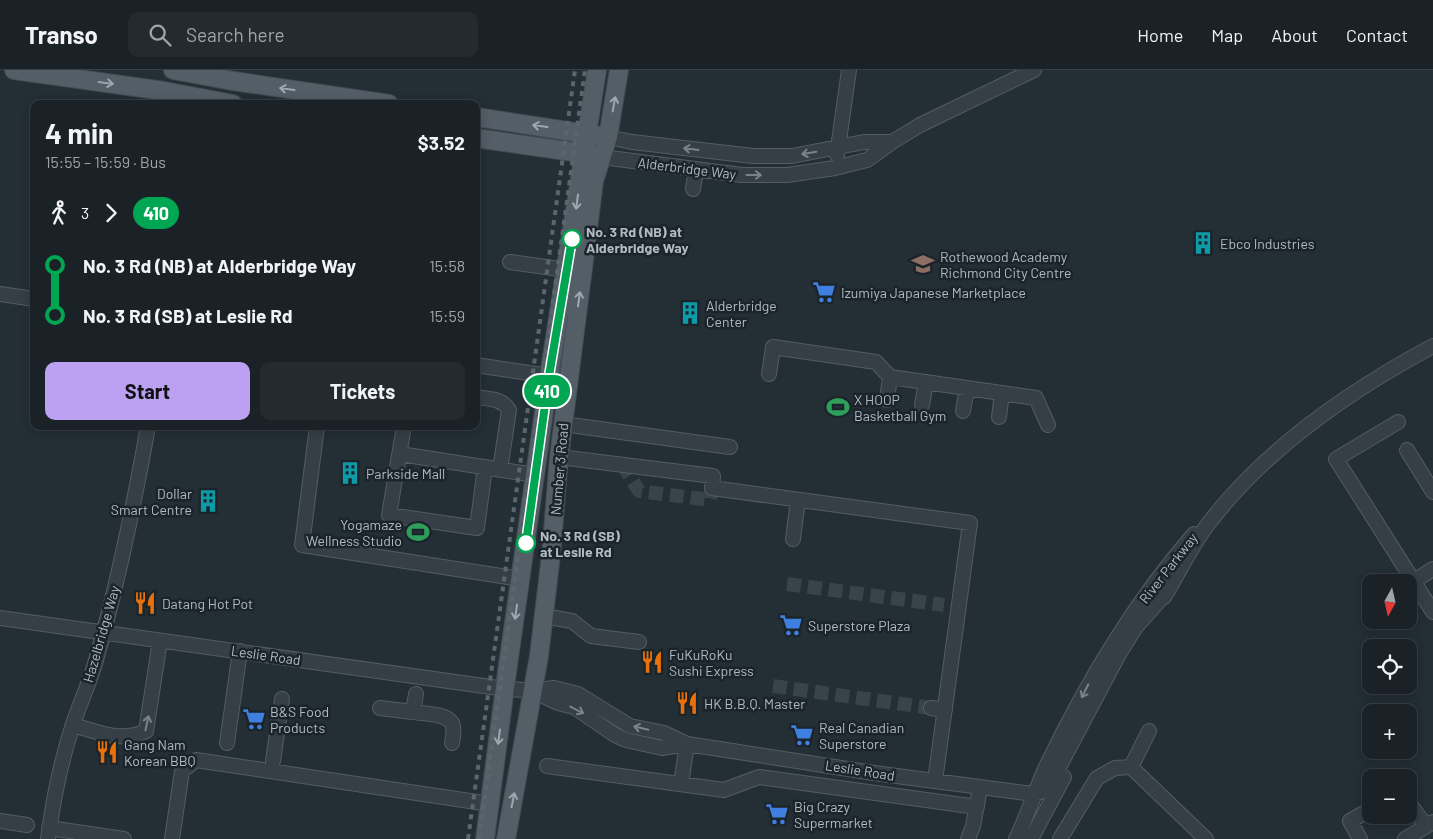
<!DOCTYPE html>
<meta charset="utf-8">
<style>
:root{--surface:#1a2228;--page:#232a30;--text:#f1f3f6;--muted:#9fa4a8;--line:#383f45;--accent:#bca0f2}
body{margin:0;font-family:Barlow,sans-serif;background:var(--page);color:var(--text);height:100vh;display:flex;flex-direction:column;font-size:19px;white-space:nowrap}
*{box-sizing:border-box;margin:0}
p{font-size:16px;color:var(--muted)}
.icon{flex:none;width:28px;height:28px;fill:none;stroke:currentColor;stroke-width:2;stroke-linecap:round;stroke-linejoin:round}
.map{position:relative;flex:1;overflow:hidden}
.drawer{position:absolute;left:30px;top:30px;width:450px;height:330px;display:flex;flex-direction:column;background:var(--surface);border-radius:10px;box-shadow:0 2px 12px #0003,0 0 0 1px var(--line)}
.drawer>*{flex:none}
.badge{padding:0 10px;border-radius:16px;font-size:18px;line-height:32px}
.needle{width:32px;rotate:188deg}
.tools{position:absolute;left:1362px;top:504px;display:grid;gap:10px}
.tools a{display:grid;place-items:center;width:55px;height:55px;border-radius:10px;background:var(--surface);box-shadow:0 2px 12px #0003,0 0 0 1px var(--line);font-size:25px}
.map>.badge{position:absolute;translate:-50% -50%;box-shadow:0 0 0 2px #fff}
.legs{display:flex;align-items:center;gap:8px;height:55px;padding:0 15px;font-size:16px}
.legs p{margin-inline-start:auto}
.overview{display:flex;align-items:center;justify-content:space-between;height:85px;padding:0 15px}
h1{font-size:28px;font-weight:700;line-height:38px}
.cta{display:flex;gap:10px;margin-top:auto;padding:10px 15px}
.cta a{flex:1;height:58px;border-radius:10px;background:var(--accent);color:#111;font-size:20px;font-weight:700;line-height:58px;text-align:center}
.cta a+a{background:var(--page);color:var(--text)}
ul{padding:0 15px;list-style:none}
li{display:flex;align-items:center;gap:18px;height:50px;font-size:19px}
li i{display:grid;place-items:center;width:8px;height:100%;margin:0 6px;background:currentColor}
li i::after{content:'';width:12px;height:12px;margin:-6px;border:4px solid;border-radius:50%;background:var(--surface)}
li p{margin-inline-start:auto}
li:first-child i{background:linear-gradient(#0000 50%,currentColor 0)}
li:last-child i{background:linear-gradient(currentColor 50%,#0000 0)}
header{display:flex;align-items:center;gap:30px;box-sizing:border-box;height:70px;padding:0 25px;background:var(--surface);border-bottom:1px solid var(--line)}
header strong{font-size:24px}
nav{display:flex;gap:28px;margin-inline-start:auto;font-size:18px}
.search{width:350px;height:45px;background:var(--page);display:flex;align-items:center;gap:12px;box-sizing:border-box;padding:0 18px;border-radius:10px;color:var(--muted);font-size:19px}
.map>svg:first-child{display:block}
.lines{fill:none;stroke-linecap:round;stroke-linejoin:round}
.minor-tunnel{stroke:#38434a;stroke-width:14;stroke-dasharray:14 7;stroke-linecap:butt}
.minor-casing{stroke:#535d63;stroke-width:16}
.major-casing{stroke:#424b52;stroke-width:20}
.minor{stroke:#363f46;stroke-width:14}
.major{stroke:#545e66;stroke-width:18}
.rail{stroke:#5a666e;stroke-width:4;stroke-dasharray:5 5;stroke-linecap:butt}
.oneway{stroke:#9ea8b0}
.oneway2{stroke:#79838a}
.line-1-casing{stroke:#fff;stroke-width:11}
.line-1{stroke:#00a651;stroke-width:8}
.stop-1-dot{fill:#fff;stroke:#00a651;stroke-width:2.5}
.labels{text-anchor:middle;dominant-baseline:central;stroke-width:5;stroke-linejoin:round;paint-order:stroke}
.street-label{font-size:14px;fill:#b0bac2;stroke:#1b242a}
.stop-label{font-size:14px;font-weight:bold;fill:#b0bac2;stroke:#1b242a;text-anchor:start}
.poi-label{font-size:14px;fill:#b0bac2;stroke:#1b242a;text-anchor:start}
</style>
<header>
<strong>Transo</strong>
<div class="search"><svg class="icon" aria-label="search" viewBox="0 0 24 24"><circle cx="10" cy="10" r="6"/><path d="M15 15l6 6"/></svg>Search here</div>
<nav><a>Home</a><a>Map</a><a>About</a><a>Contact</a></nav>
</header>
<div class="map">
<svg width="1433" height="769" viewBox="0 0 1433 769">
<rect width="100%" height="100%" fill="#232e35"/>
<g class="lines">
<path class="minor-tunnel" d="M 622,394 L 639,421 L 710,430 L 712,418
M 787,514 L 944,535
M 773,616 L 931,638"/>
<defs>
<path id="minor" d="M 608,67 L 632,72 L 753,86 L 792,86 L 864,72 L 892,72
M 837,85 L 849,0
M 602,87 L 742,105 L 787,105 L 835,98 L 867,90 L 892,72 L 920,55 L 1034,0
M 693,119 L 696,100
M 510,192 L 567,200
M 0,224 L 34,229
M 476,295 L 549,306
M 769,304 L 773,277 L 876,292 L 890,307 L 1036,328 L 1048,355
M 476,327 C 488,329 502,328 509,340 L 500,400
M 887,330 L 890,307
M 922,335 L 926,312
M 963,341 L 967,318
M 999,347 L 1002,323
M 1398,352 L 1336,389 L 1433,542
M 563,354 L 730,377
M 317,356 L 302,475 L 521,509
M 404,356 L 389,445 L 477,458 L 485,397
M 1407,380 L 1433,422
M 400,384 L 535,405
M 559,387 L 713,406 L 712,418 L 970,453 L 935,711
M 793,469 L 798,430
M 1414,511 L 1433,499
M 1164,527 C 1180,501 1193,472 1212,449 C 1270,375 1351,320 1433,276
M 544,546 L 572,551 L 591,566 L 639,572
M 0,548 L 491,617 L 533,621 L 554,618 L 578,624 L 630,656 L 664,663 L 687,674 L 874,703 L 1033,724 L 1043,721 L 1049,716 L 1119,584 L 1135,558 L 1168,521
M 533,621 L 558,633 L 574,637 L 615,665 L 626,670 L 662,678 L 687,674
M 416,624 L 413,642 C 424,644 445,643 452,653 C 455,659 453,667 452,673
M 380,638 L 413,642
M 931,638 L 945,640
M 73,655 C 98,662 121,673 146,661 L 160,571
M 227,673 L 240,581
M 273,691 L 282,629
M 547,696 L 724,720 L 759,707 L 977,737
M 1131,697 L 1149,661
M 681,714 L 687,674
M 1409,733 L 1426,756
M 0,751 L 27,755
M 49,758 L 124,769
M 48,769 C 53,730 61,691 73,654 C 80,633 90,612 96,590 C 118,513 134,435 148,356
M 172,769 L 182,701 L 196,690 L 490,734
M 968,769 L 973,756 L 980,718
M 1016,769 C 1027,746 1035,722 1045,699 C 1085,615 1132,535 1194,464
M 1031,769 L 1064,707
M 1060,769 L 1097,708 L 1115,698 L 1131,697 L 1206,769
M 1360,769 L 1350,751 L 1371,739
M 1405,769 L 1433,752"/>
<path id="major" d="M 14,0 L 164,21 L 233,34
M 173,0 L 227,10 L 389,34
M 476,47 L 600,66
M 476,68 L 594,85
M 485,769 L 507,602 L 549,306 L 597,0
M 506,769 L 539,586 L 551,485 L 559,387 L 594,111 L 608,67 L 619,0"/>
</defs>
<use href="#minor" class="minor-casing"/>
<use href="#major" class="major-casing"/>
<use href="#minor" class="minor"/>
<use href="#major" class="major"/>
<path class="rail" d="M 468,769 L 575,0
M 479,769 L 585,0"/>
</g>
<defs><path id="oneway-shaft" d="M-6 0H5M1.5-3L5.5 0L1.5 3" fill="none" stroke-width="1.6" stroke-linecap="round" stroke-linejoin="round" transform="scale(1.25)"/></defs>
<g class="oneway">
<use href="#oneway-shaft" transform="translate(106 13) rotate(8)"/>
<use href="#oneway-shaft" transform="translate(287 19) rotate(-172)"/>
<use href="#oneway-shaft" transform="translate(614 34) rotate(-80)"/>
<use href="#oneway-shaft" transform="translate(540 56) rotate(-172)"/>
<use href="#oneway-shaft" transform="translate(577 132) rotate(98)"/>
<use href="#oneway-shaft" transform="translate(579 229) rotate(-82)"/>
<use href="#oneway-shaft" transform="translate(516 542) rotate(98)"/>
<use href="#oneway-shaft" transform="translate(499 667) rotate(97)"/>
<use href="#oneway-shaft" transform="translate(513 730) rotate(-79)"/>
</g>
<g class="oneway2">
<use href="#oneway-shaft" transform="translate(691 79) rotate(-173)"/>
<use href="#oneway-shaft" transform="translate(809 83) rotate(171)"/>
<use href="#oneway-shaft" transform="translate(754 105)"/>
<use href="#oneway-shaft" transform="translate(1085 621) rotate(117)"/>
<use href="#oneway-shaft" transform="translate(577 640) rotate(27)"/>
<use href="#oneway-shaft" transform="translate(147 653) rotate(-78)"/>
<use href="#oneway-shaft" transform="translate(641 658) rotate(-167)"/>
</g>
<g class="lines">
<defs>
<path id="line-1" d="M 526,473 L 549,306 L 572,169"/>
</defs>
<use href="#line-1" class="line-1-casing"/>
<use href="#line-1" class="line-1"/>
</g>
<defs>
<symbol id="building-bare" viewBox="-9 -9 18 18"><path d="M-4-6H4V6H1V3H-1V6H-4ZM-2.5-4.3h1.7v1.8h-1.7ZM.8-4.3h1.7v1.8H.8ZM-2.5-1h1.7V.8h-1.7ZM.8-1h1.7V.8H.8Z" fill="#0f9aa8" stroke="#1b242a" stroke-width="2.5" paint-order="stroke"/></symbol>
<symbol id="school-bare" viewBox="-9 -9 18 18"><path d="M0-5L7-2L0 1L-7-2ZM-4 1L0 2.5L4 1V4Q0 6-4 4Z" fill="#8d6e63" stroke="#1b242a" stroke-width="2.5" paint-order="stroke"/></symbol>
<symbol id="supermarket-bare" viewBox="-9 -9 18 18"><path d="M-6-5.5h2.5l.6 2H6L4.5 2H-2.5L-4.4-4H-6ZM-1.5 3.2a1.3 1.3 0 1 0 .1 0ZM3 3.2a1.3 1.3 0 1 0 .1 0Z" fill="#3f7fe0" stroke="#1b242a" stroke-width="2.5" paint-order="stroke"/></symbol>
<symbol id="stadium-bare" viewBox="-9 -9 18 18"><path d="M0-5a6.5 5 0 1 0 0 10a6.5 5 0 1 0 0-10ZM-3.5-1.8h7v3.6h-7Z" fill="#2e9e5b" stroke="#1b242a" stroke-width="2.5" paint-order="stroke"/></symbol>
<symbol id="restaurant-bare" viewBox="-9 -9 18 18"><path d="M-5-6h1v4h1v-4h1v4h1v-4h1v5L-1.5 .5V6h-2V.5L-5-1ZM5-6V6H3V1.5H1.5Q1.5-4 5-6Z" fill="#e8710a" stroke="#1b242a" stroke-width="2.5" paint-order="stroke"/></symbol>
</defs>
<g fill-rule="evenodd">
<use href="#building-bare" x="1187" y="157" width="32" height="32"/>
<use href="#school-bare" x="907" y="178" width="32" height="32"/>
<use href="#supermarket-bare" x="808" y="206" width="32" height="32"/>
<use href="#building-bare" x="674" y="227" width="32" height="32"/>
<use href="#stadium-bare" x="822" y="321" width="32" height="32"/>
<use href="#building-bare" x="334" y="387" width="32" height="32"/>
<use href="#building-bare" x="192" y="415" width="32" height="32"/>
<use href="#stadium-bare" x="402" y="446" width="32" height="32"/>
<use href="#restaurant-bare" x="129" y="517" width="32" height="32"/>
<use href="#supermarket-bare" x="775" y="539" width="32" height="32"/>
<use href="#restaurant-bare" x="636" y="576" width="32" height="32"/>
<use href="#restaurant-bare" x="671" y="617" width="32" height="32"/>
<use href="#supermarket-bare" x="238" y="633" width="32" height="32"/>
<use href="#supermarket-bare" x="786" y="649" width="32" height="32"/>
<use href="#restaurant-bare" x="91" y="666" width="32" height="32"/>
<use href="#supermarket-bare" x="761" y="728" width="32" height="32"/>
</g>
<g class="stop-1-dot">
<circle cx="572" cy="169" r="9"/>
<circle cx="526" cy="473" r="9"/>
</g>
<g class="labels">
<g class="street-label">
<text transform="translate(687 98) rotate(7)">Alderbridge Way</text>
<text transform="translate(559 399) rotate(-85)">Number 3 Road</text>
<text transform="translate(1168 498) rotate(-52)">River Parkway</text>
<text transform="translate(101 564) rotate(-74)">Hazelbridge Way</text>
<text transform="translate(266 585) rotate(8)">Leslie Road</text>
<text transform="translate(860 700) rotate(9)">Leslie Road</text>
</g>
<g class="stop-label">
<text x="586" y="161">No. 3 Rd (NB) at<tspan x="586" dy="16">Alderbridge Way</tspan></text>
<text x="540" y="465">No. 3 Rd (SB)<tspan x="540" dy="16">at Leslie Rd</tspan></text>
</g>
<g class="poi-label">
<text x="1220" y="173">Ebco Industries</text>
<text x="940" y="186">Rothewood Academy<tspan x="940" dy="16">Richmond City Centre</tspan></text>
<text x="841" y="222">Izumiya Japanese Marketplace</text>
<text x="706" y="235">Alderbridge<tspan x="706" dy="16">Center</tspan></text>
<text x="854" y="329">X HOOP<tspan x="854" dy="16">Basketball Gym</tspan></text>
<text x="366" y="403">Parkside Mall</text>
<text x="192" y="423" text-anchor="end">Dollar<tspan x="192" dy="16">Smart Centre</tspan></text>
<text x="402" y="454" text-anchor="end">Yogamaze<tspan x="402" dy="16">Wellness Studio</tspan></text>
<text x="162" y="533">Datang Hot Pot</text>
<text x="808" y="555">Superstore Plaza</text>
<text x="669" y="584">FuKuRoKu<tspan x="669" dy="16">Sushi Express</tspan></text>
<text x="704" y="633">HK B.B.Q. Master</text>
<text x="270" y="641">B&amp;S Food<tspan x="270" dy="16">Products</tspan></text>
<text x="819" y="657">Real Canadian<tspan x="819" dy="16">Superstore</tspan></text>
<text x="124" y="674">Gang Nam<tspan x="124" dy="16">Korean BBQ</tspan></text>
<text x="794" y="736">Big Crazy<tspan x="794" dy="16">Supermarket</tspan></text>
</g>
</g>
</svg>
<div class="tools">
<a><svg class="needle" viewBox="-14 -14 28 28"><path d="M0-13l5 13h-10z" fill="#e53935"/><path d="M0 13l5-13h-10z" fill="#9fa4a8"/></svg></a>
<a><svg class="icon" aria-label="locate" viewBox="0 0 24 24"><circle cx="12" cy="12" r="6"/><path d="M12 2v4M12 18v4M2 12h4M18 12h4"/></svg></a>
<a>+</a>
<a>−</a>
</div>
<b class="badge" style="left:547px;top:321px;background:#00a651;color:#fff">410</b>
<section class="drawer">
<div class="overview"><div><h1>4 min</h1><p>15:55 – 15:59 · Bus</p></div><b>$3.52</b></div>
<div class="legs"><svg class="icon" aria-label="walk" viewBox="0 0 24 24"><circle cx="13" cy="4" r="2"/><path d="M13 8l-2 6 4 7M11 14l-3 7M7 12l3-4h3l4 4"/></svg>3<svg class="icon" aria-label="forward" viewBox="0 0 24 24"><path d="M9 5l7 7-7 7"/></svg><b class="badge" style="background:#00a651;color:#fff">410</b></div>
<ul>
<li><i style="color:#00a651"></i><b>No. 3 Rd (NB) at Alderbridge Way</b><p>15:58</p></li>
<li><i style="color:#00a651"></i><b>No. 3 Rd (SB) at Leslie Rd</b><p>15:59</p></li>
</ul>
<div class="cta"><a>Start</a><a>Tickets</a></div>
</section>
</div>
